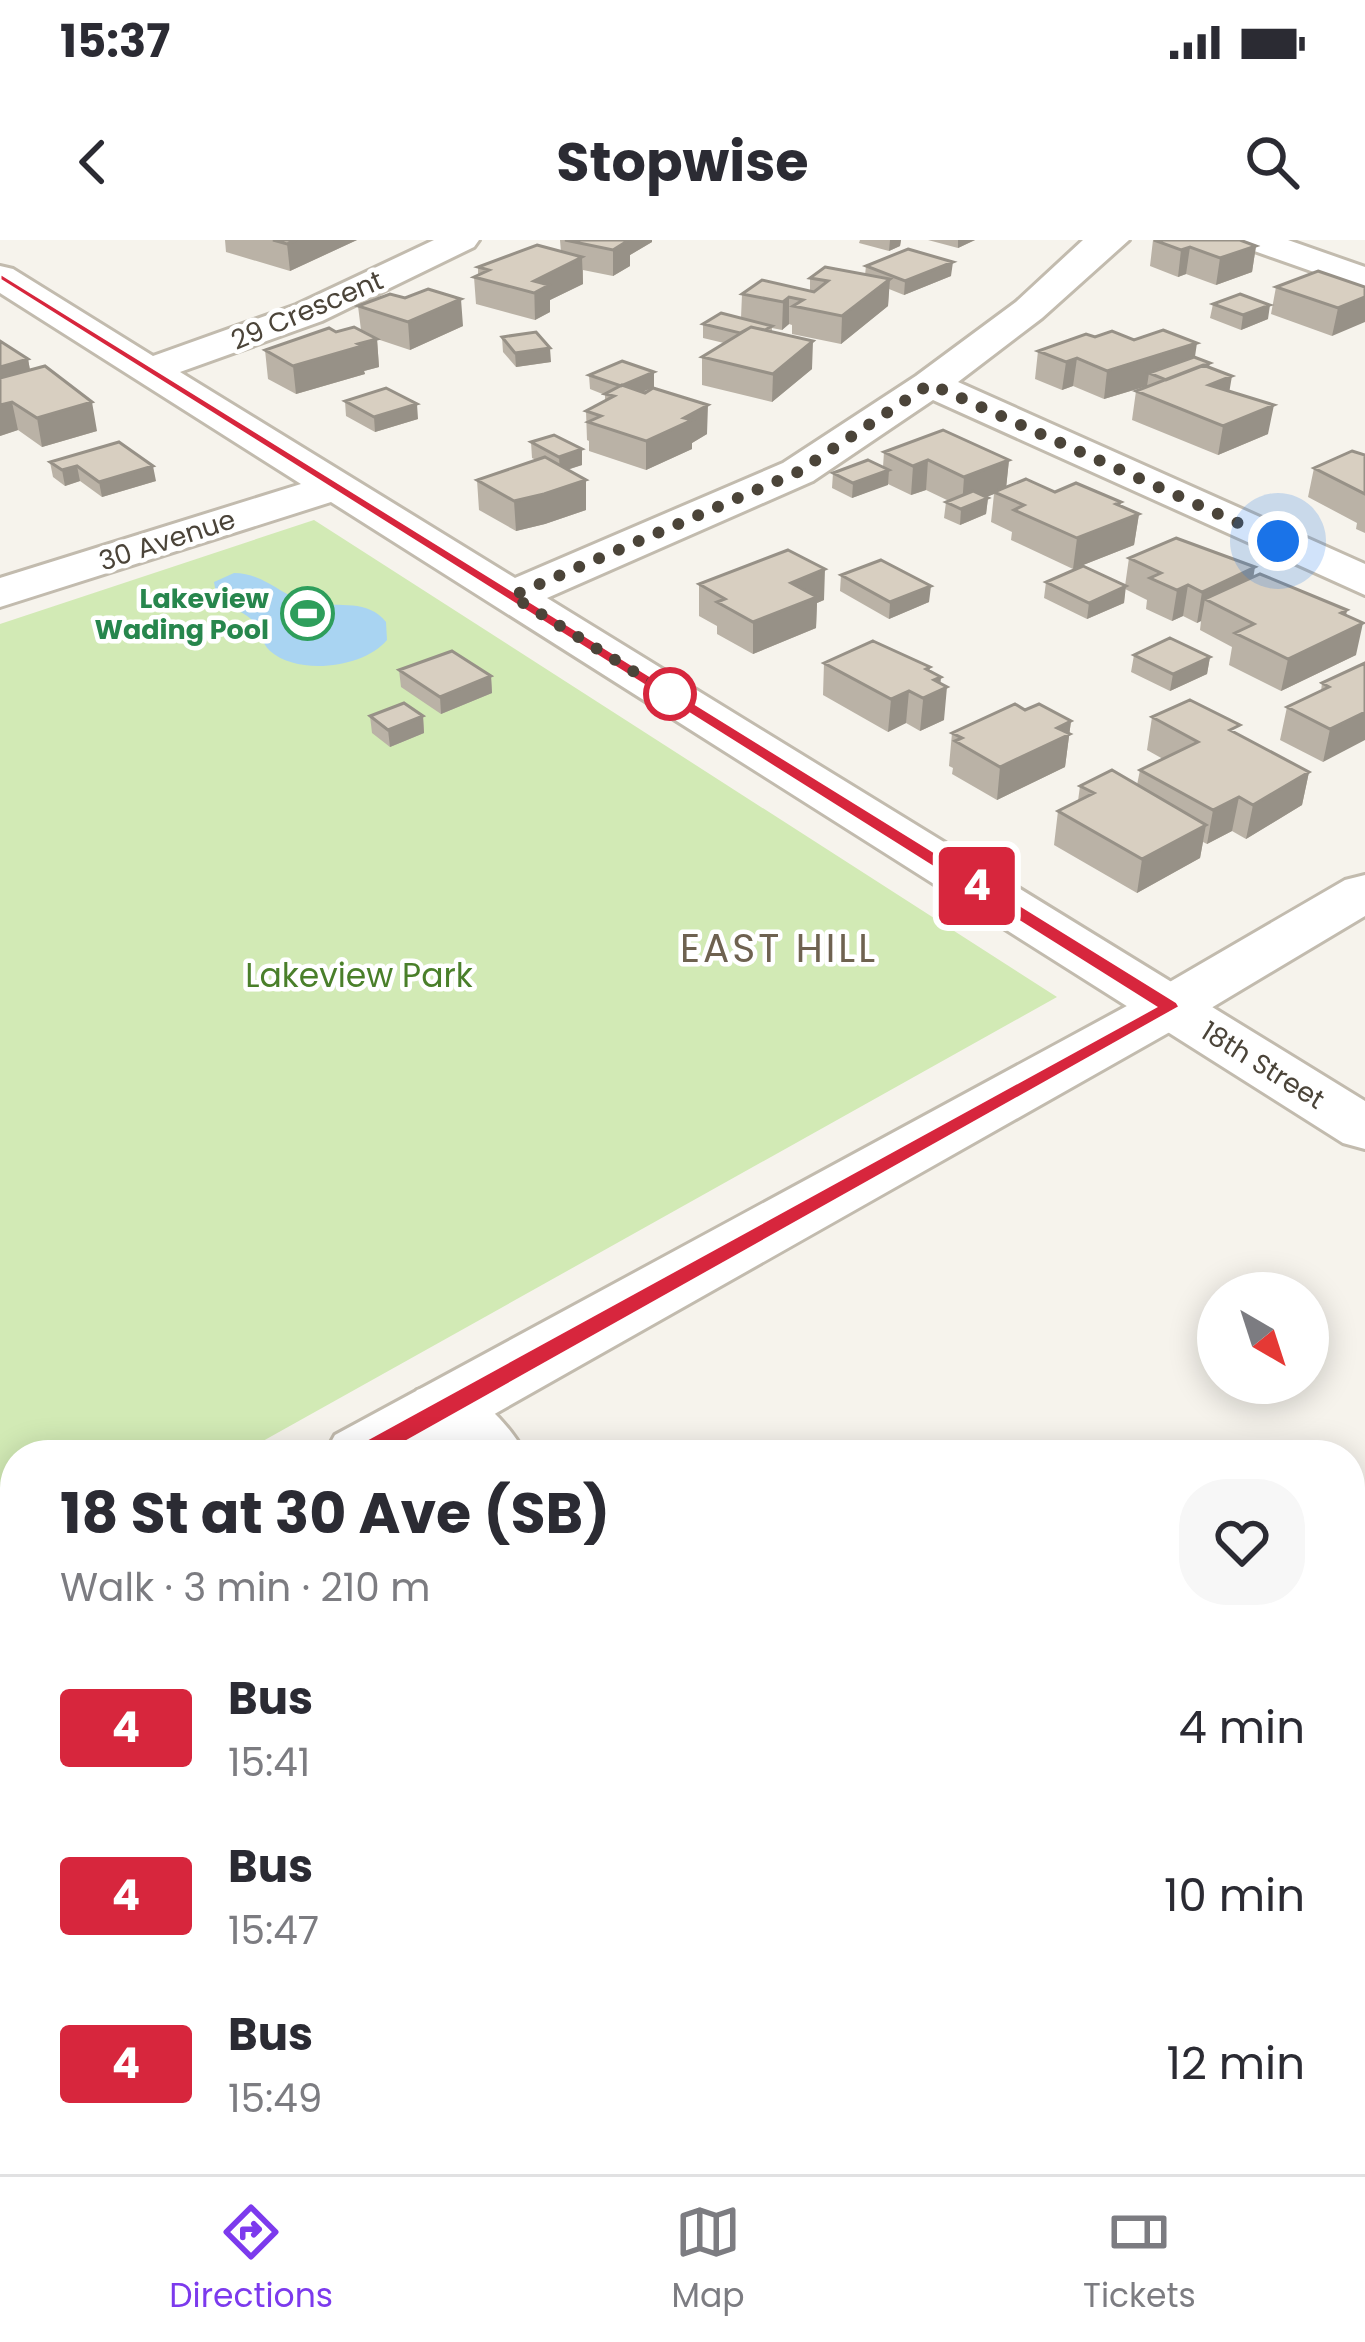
<!DOCTYPE html>
<meta charset="utf-8">
<style>
:root{--surface:#fff;--page:#f7f7f7;--text:#2b2b33;--muted:#7c7c81;--line:#e1e1e2;--accent:#7c3aed}
body{margin:0;font-family:Poppins,sans-serif;background:var(--page);color:var(--text);height:100vh;display:flex;flex-direction:column;font-size:45px;white-space:nowrap}
*{box-sizing:border-box;margin:0}
p{font-size:39px;color:var(--muted)}
.icon{flex:none;width:66px;height:66px;fill:none;stroke:currentColor;stroke-width:2;stroke-linecap:round;stroke-linejoin:round}
.map{position:relative;flex:1;overflow:hidden}
.panel{position:absolute;left:0px;top:1200px;width:1365px;height:735px;display:flex;flex-direction:column;background:var(--surface);border-radius:48px 48px 0 0;box-shadow:0 6px 30px #0003}
.panel>*{flex:none}
.badge{padding:0 24px;border-radius:9px;font-size:42px;line-height:78px}
.needle{width:78px;rotate:141deg}
.controls{position:absolute;left:1197px;top:1032px;display:grid;gap:24px}
.controls a{display:grid;place-items:center;width:132px;height:132px;border-radius:50%;background:var(--surface);box-shadow:0 6px 30px #0003;font-size:60px}
.you{position:absolute;width:60px;height:60px;margin:-30px;border:9px solid #fff;border-radius:50%;background:#1a73e8;box-shadow:0 0 0 18px #1a73e833}
.map>.badge{position:absolute;translate:-50% -50%;box-shadow:0 0 0 6px #fff}
.round{display:grid;place-items:center;flex:none;width:126px;height:126px;border-radius:48px;background:var(--page)}
.overview{display:flex;align-items:center;justify-content:space-between;height:204px;padding:0 60px}
h1{font-size:57px;font-weight:700;line-height:90px}
ul{padding:0;list-style:none}
li{display:flex;align-items:center;gap:36px;height:168px;padding:0 60px}
li div{flex:1}
li b{display:block;font-size:45px}
li em{font-style:normal}
li .badge{min-width:132px;font-weight:700;text-align:center}
.status{display:flex;justify-content:space-between;align-items:center;height:84px;padding:0 60px;background:var(--surface);direction:ltr}
.status svg{height:33px;fill:currentColor}
header{display:flex;justify-content:space-between;align-items:center;height:156px;padding:0 60px;background:var(--surface);font-size:54px;font-weight:700}
.dock{display:flex;justify-content:space-around;align-items:center;height:168px;border-top:3px solid var(--line);background:var(--surface);font-size:33px;color:var(--muted)}
.dock a{display:grid;justify-items:center;gap:6px}
.dock .on{color:var(--accent)}
.map>svg:first-child{display:block}
.green{fill:#d2eab5}
.water{fill:#a9d4f2}
.lines{fill:none;stroke-linecap:round;stroke-linejoin:round}
.minor-casing{stroke:#c2bbae;stroke-width:6}
.tertiary-casing{stroke:#c2bbae;stroke-width:6}
.minor{fill:#fff;fill-rule:evenodd}
.tertiary{fill:#fff;fill-rule:evenodd}
.wall{fill:#bab2a6}
.shaded-wall{fill:#979187}
.building{fill:#d8cfc1;stroke:#979187;stroke-width:3}
.line{fill:#d7263d;stroke:#fff;stroke-width:3}
.walk{stroke:#4b4439;stroke-width:12;stroke-dasharray:0 21.6}
.stop-dot{fill:#fff;stroke:#d7263d;stroke-width:6}
.labels{text-anchor:middle;dominant-baseline:central;stroke-width:9;stroke-linejoin:round;paint-order:stroke}
.far-street-label{font-size:27px;fill:#4b4439;stroke:#fff}
.far-leisure-label{font-size:27px;font-weight:bold;fill:#27864d;stroke:#fff;text-anchor:end}
.park-label{font-size:33px;fill:#4a7f2a;stroke:#fff}
.quarter-label{font-size:39px;letter-spacing:3px;fill:#6e6250;stroke:#fff}
</style>
<div class="status"><b>15:37</b><svg viewBox="0 0 49 12"><path d="M0 12V9h3v3zM5 12V6h3v6zM10 12V3h3v9zM15 12V0h3v12zM26 1h20v11H26zM47 4h2v5h-2z"/></svg></div>
<header><svg class="icon" aria-label="back" viewBox="0 0 24 24"><path d="M15 5l-7 7 7 7"/></svg>Stopwise<svg class="icon" aria-label="search" viewBox="0 0 24 24"><circle cx="10" cy="10" r="6"/><path d="M15 15l6 6"/></svg></header>
<div class="map">
<svg width="1365" height="1934" viewBox="0 0 1365 1934">
<rect width="100%" height="100%" fill="#f6f3ec"/>
<path class="green" d="M 314,280 L 1057,757 L 238,1215 L 15,1215 L 15,1282 L 0,1278 L 0,384 Z"/>
<path class="water" d="M 234,333 C 266,333 283,359 314,364 C 339,367 368,359 386,382 L 387,400 C 364,428 298,436 270,411 C 260,402 261,387 251,379 C 241,370 227,367 217,359 L 214,342 Z"/>
<g class="lines">
<defs>
<path id="minor" d="M 434,0 L 479,0 L 474,7 L 322,81 L 180,132 L 515,338 L 783,223 L 916,136 L 1016,62 L 1083,0 L 1129,0 L 1042,78 L 958,142 L 1365,324 L 1365,355 L 933,160 L 813,241 L 547,358 L 1365,861 L 1365,909 L 1343,903 L 331,262 L 0,367 L 0,338 L 301,244 L 0,53 L 0,26 L 13,29 L 153,116 L 296,65 Z
M 1238,0 L 1288,0 L 1365,27 L 1365,50 L 1243,7 Z
M 443,1142 C 479,1153 508,1182 526,1215 L 444,1215 L 407,1169 L 417,1150 Z
M 1145,1920 L 1250,1920 L 1256,1934 L 1150,1934 Z"/>
<path id="tertiary" d="M 1365,635 L 1365,676 L 1191,780 L 422,1215 L 324,1215 L 335,1195 L 1149,754 L 1345,640 Z
M 15,1375 L 15,1444 L 0,1449 L 0,1380 Z"/>
</defs>
<use href="#minor" class="minor-casing"/>
<use href="#tertiary" class="tertiary-casing"/>
<use href="#minor" class="minor"/>
<use href="#tertiary" class="tertiary"/>
</g>
<path class="wall" d="M 225,0 L 357,0 L 290,31 L 226,12 Z
M 560,0 L 652,0 L 652,2 L 630,15 L 630,26 L 613,36 L 583,30 L 583,44 L 550,60 L 550,72 L 535,80 L 476,64 L 474,37 L 478,35 L 478,27 L 561,12 Z
M 860,0 L 901,0 L 900,6 L 889,11 L 859,3 Z
M 928,0 L 975,0 L 958,8 Z
M 1153,0 L 1256,6 L 1252,32 L 1216,45 L 1186,34 L 1178,37 L 1150,26 Z
M 866,26 L 951,36 L 904,55 L 889,49 L 888,66 L 841,104 L 792,94 L 792,85 L 789,84 L 782,90 L 772,88 L 772,92 L 812,129 L 772,162 L 702,145 L 702,117 L 724,103 L 703,98 L 703,84 L 741,78 L 742,54 L 810,51 L 810,38 L 865,35 Z
M 1276,47 L 1365,47 L 1332,96 L 1271,74 Z
M 1213,64 L 1268,79 L 1241,90 L 1210,78 Z
M 358,66 L 463,86 L 410,110 L 377,99 L 379,127 L 364,131 L 365,134 L 296,154 L 268,139 L 265,110 L 336,92 L 361,90 Z
M 502,97 L 551,122 L 516,127 L 503,112 Z
M 1095,97 L 1134,100 L 1195,117 L 1209,128 L 1268,194 L 1218,215 L 1132,180 L 1136,151 L 1147,146 L 1104,159 L 1073,146 L 1062,150 L 1035,139 L 1038,111 Z
M 0,101 L 28,119 L 30,130 L 97,191 L 42,207 L 18,190 L 0,196 Z
M 654,132 L 654,147 L 642,152 L 707,194 L 692,203 L 692,209 L 646,230 L 589,211 L 589,201 L 587,200 L 586,171 L 605,161 L 605,155 L 590,149 L 589,135 Z
M 345,161 L 418,179 L 375,192 L 346,176 Z
M 531,202 L 582,209 L 582,225 L 567,230 L 586,240 L 586,270 L 545,284 L 516,291 L 479,270 L 477,240 L 536,220 L 532,218 Z
M 884,212 L 1009,220 L 1006,247 L 1055,252 L 1120,266 L 1139,274 L 1134,305 L 1073,329 L 1011,300 L 1012,292 L 991,282 L 994,254 L 986,257 L 988,258 L 986,274 L 960,285 L 944,278 L 946,262 L 949,261 L 926,250 L 911,255 L 888,244 L 852,258 L 832,248 L 833,233 L 883,227 Z
M 1365,215 L 1365,293 L 1356,289 L 1357,283 L 1308,257 L 1314,228 Z
M 50,222 L 156,241 L 102,257 L 80,241 L 65,246 L 53,237 Z
M 1129,318 L 1253,337 L 1347,370 L 1346,375 L 1356,415 L 1281,451 L 1229,425 L 1232,407 L 1200,390 L 1201,381 L 1197,383 L 1183,376 L 1172,381 L 1146,369 L 1147,360 L 1125,349 L 1124,363 L 1087,379 L 1044,358 L 1046,342 L 1125,346 Z
M 841,335 L 929,362 L 889,379 L 840,351 Z
M 699,344 L 824,360 L 817,363 L 816,388 L 753,414 L 717,394 L 717,386 L 699,376 Z
M 1134,415 L 1210,417 L 1207,434 L 1170,451 L 1131,432 Z
M 824,423 L 929,430 L 940,444 L 944,480 L 920,491 L 906,483 L 888,492 L 823,455 Z
M 1365,423 L 1323,522 L 1280,500 L 1287,467 L 1321,451 L 1322,443 Z
M 399,430 L 491,436 L 492,453 L 441,474 L 401,447 Z
M 1025,470 L 1071,481 L 1065,527 L 997,560 L 952,534 L 953,528 L 949,526 L 952,493 Z
M 370,476 L 423,476 L 424,493 L 390,507 L 372,493 Z
M 1152,477 L 1238,495 L 1309,532 L 1302,565 L 1246,599 L 1232,591 L 1207,604 L 1203,602 L 1200,618 L 1137,653 L 1054,605 L 1058,571 L 1078,561 L 1080,546 L 1137,545 L 1140,530 L 1163,519 L 1147,510 Z"/>
<path class="shaded-wall" d="M 297,0 L 357,0 L 290,31 L 287,4 Z
M 616,0 L 652,0 L 652,2 L 630,15 L 630,26 L 613,36 L 613,10 Z
M 890,0 L 901,0 L 900,6 L 889,11 Z
M 958,0 L 975,0 L 958,8 Z
M 1256,6 L 1252,32 L 1216,45 L 1220,18 Z
M 1190,7 L 1186,34 L 1178,37 L 1181,10 Z
M 582,17 L 583,44 L 550,60 L 550,72 L 535,80 L 534,41 Z
M 953,22 L 951,36 L 904,55 L 905,41 Z
M 890,39 L 888,66 L 841,104 L 842,76 Z
M 789,57 L 789,84 L 782,90 L 783,62 Z
M 1365,57 L 1365,82 L 1332,96 L 1338,68 Z
M 461,59 L 463,86 L 410,110 L 408,82 Z
M 1270,65 L 1268,79 L 1241,90 L 1243,75 Z
M 377,99 L 379,127 L 364,131 L 365,134 L 296,154 L 293,126 Z
M 813,101 L 812,129 L 772,162 L 773,134 Z
M 1197,103 L 1193,130 L 1210,123 L 1207,138 L 1149,133 L 1147,146 L 1104,159 L 1107,131 Z
M 550,108 L 551,122 L 516,127 L 515,113 Z
M 1077,118 L 1073,146 L 1062,150 L 1066,122 Z
M 28,119 L 33,147 L 0,157 L 0,127 Z
M 654,132 L 654,147 L 621,161 L 621,146 Z
M 1232,136 L 1227,165 L 1209,145 Z
M 12,162 L 18,190 L 0,196 L 0,165 Z
M 92,162 L 97,191 L 42,207 L 37,178 Z
M 417,164 L 418,179 L 375,192 L 374,177 Z
M 708,165 L 707,194 L 692,203 L 692,209 L 646,230 L 646,201 Z
M 1274,165 L 1268,194 L 1218,215 L 1223,186 Z
M 582,209 L 582,225 L 560,232 L 559,217 Z
M 928,220 L 926,250 L 911,255 L 913,226 Z
M 1009,220 L 1006,249 L 994,252 L 994,254 L 962,267 L 964,237 Z
M 77,226 L 80,241 L 65,246 L 62,230 Z
M 153,226 L 156,241 L 102,257 L 99,242 Z
M 889,230 L 888,245 L 852,258 L 853,243 Z
M 586,240 L 586,270 L 545,284 L 516,291 L 514,261 Z
M 988,258 L 986,274 L 960,285 L 961,269 Z
M 1121,262 L 1118,282 L 1139,274 L 1134,305 L 1073,329 L 1077,298 L 1116,264 Z
M 1255,327 L 1250,358 L 1205,359 L 1201,381 L 1197,383 L 1202,352 Z
M 825,329 L 824,360 L 817,363 L 816,388 L 753,414 L 753,382 L 791,343 Z
M 1188,345 L 1183,376 L 1172,381 L 1177,350 Z
M 931,346 L 929,362 L 889,379 L 890,362 Z
M 1126,346 L 1124,363 L 1087,379 L 1089,363 Z
M 1347,370 L 1342,393 L 1363,383 L 1356,415 L 1281,451 L 1288,419 Z
M 1210,417 L 1207,434 L 1170,451 L 1173,434 Z
M 930,427 L 927,456 L 934,440 L 941,437 L 940,450 L 947,447 L 944,480 L 920,491 L 926,429 Z
M 491,436 L 492,453 L 441,474 L 440,457 Z
M 909,451 L 906,483 L 888,492 L 891,459 Z
M 1365,472 L 1365,500 L 1323,522 L 1330,489 Z
M 423,476 L 424,493 L 390,507 L 388,490 Z
M 1071,481 L 1065,527 L 997,560 L 1000,527 L 1057,488 Z
M 1309,532 L 1302,565 L 1246,599 L 1253,565 Z
M 1239,557 L 1232,591 L 1207,604 L 1213,570 Z
M 1206,585 L 1200,618 L 1137,653 L 1142,619 Z"/>
<path class="building" d="M 273,0 L 297,0 L 287,4 Z
M 565,0 L 629,0 L 613,10 Z
M 1154,0 L 1240,0 L 1256,6 L 1220,18 L 1190,7 L 1181,10 Z
M 537,5 L 582,17 L 534,41 L 549,45 L 534,53 L 474,37 L 489,30 L 478,27 Z
M 908,9 L 953,22 L 905,41 L 866,26 Z
M 825,27 L 890,39 L 842,76 L 793,66 L 803,60 L 789,57 L 783,62 L 742,54 L 762,40 L 814,52 L 828,41 L 810,38 Z
M 1318,31 L 1365,47 L 1365,57 L 1338,68 L 1276,47 Z
M 428,49 L 461,59 L 408,82 L 358,66 L 390,54 L 405,58 Z
M 1240,54 L 1270,65 L 1243,75 L 1213,64 Z
M 721,73 L 772,86 L 765,90 L 751,87 L 740,93 L 703,84 Z
M 354,87 L 377,99 L 358,104 L 362,106 L 293,126 L 265,110 L 329,88 L 336,92 Z
M 751,87 L 813,101 L 773,134 L 702,117 Z
M 1163,90 L 1197,103 L 1107,131 L 1077,118 L 1066,122 L 1038,111 L 1086,94 L 1095,97 L 1112,91 L 1134,100 Z
M 536,92 L 550,108 L 515,113 L 502,97 Z
M 0,101 L 28,119 L 0,127 Z
M 1194,117 L 1210,123 L 1166,140 L 1149,133 Z
M 622,121 L 654,132 L 621,146 L 589,135 Z
M 1203,125 L 1232,136 L 1209,145 L 1274,165 L 1223,186 L 1136,151 Z
M 45,126 L 92,162 L 37,178 L 12,162 L 0,165 L 0,138 Z
M 622,145 L 645,153 L 653,148 L 708,165 L 684,178 L 692,180 L 646,201 L 588,182 L 601,176 L 586,171 L 614,156 L 605,154 Z
M 386,148 L 417,164 L 374,177 L 345,161 Z
M 943,190 L 1009,220 L 964,237 L 928,220 L 913,226 L 884,212 Z
M 554,195 L 582,209 L 559,217 L 531,202 Z
M 119,202 L 153,226 L 99,242 L 77,226 L 62,230 L 50,222 Z
M 1352,211 L 1365,215 L 1365,254 L 1314,228 Z
M 545,217 L 586,240 L 544,254 L 514,261 L 477,240 Z
M 868,220 L 889,230 L 853,243 L 833,233 Z
M 1026,239 L 1055,252 L 1076,243 L 1121,262 L 1116,264 L 1139,274 L 1077,298 L 1014,270 L 1024,265 L 994,252 Z
M 973,251 L 988,258 L 961,269 L 946,262 Z
M 1176,298 L 1255,327 L 1202,352 L 1188,345 L 1177,350 L 1150,338 L 1161,333 L 1129,318 Z
M 788,310 L 825,329 L 791,343 L 817,357 L 753,382 L 717,362 L 725,359 L 699,344 Z
M 881,320 L 931,346 L 890,362 L 841,335 Z
M 1083,326 L 1126,346 L 1089,363 L 1046,342 Z
M 1260,334 L 1347,370 L 1341,373 L 1363,383 L 1288,419 L 1235,393 L 1254,384 L 1205,359 Z
M 1170,398 L 1210,417 L 1173,434 L 1134,415 Z
M 873,401 L 930,427 L 926,429 L 941,437 L 934,440 L 947,447 L 923,458 L 909,451 L 891,459 L 824,423 Z
M 452,411 L 491,436 L 440,457 L 399,430 Z
M 1365,423 L 1365,472 L 1330,489 L 1287,467 L 1329,447 L 1322,443 Z
M 1190,460 L 1240,485 L 1230,490 L 1309,532 L 1253,565 L 1239,557 L 1213,570 L 1140,530 L 1198,502 L 1152,477 Z
M 404,463 L 423,476 L 388,490 L 370,476 Z
M 1015,464 L 1025,470 L 1039,464 L 1071,481 L 1057,488 L 1070,494 L 1000,527 L 955,501 L 962,498 L 952,493 Z
M 1112,530 L 1206,585 L 1142,619 L 1058,571 L 1094,553 L 1080,546 Z"/>
<path class="line" d="M 0,33 L 1177,762 L 1180,767 L 370,1222 L 351,1222 L 348,1215 L 351,1208 L 1155,767 L 0,40 Z"/>
<g class="lines">
<path class="walk" d="M 670,454 L 512,356 L 798,232 L 930,144 L 1278,301"/>
</g>
<defs>
<symbol id="stadium-ring" viewBox="-11 -11 22 22"><circle r="9.5" fill="#fff" stroke="#2e9e5b" stroke-width="1.5"/><path d="M0-5a6.5 5 0 1 0 0 10a6.5 5 0 1 0 0-10ZM-3.5-1.8h7v3.6h-7Z" fill="#2e9e5b"/></symbol>
</defs>
<g fill-rule="evenodd">
<use href="#stadium-ring" x="278" y="344" width="59" height="59"/>
</g>
<circle class="stop-dot" cx="670" cy="454" r="24"/>
<g class="labels">
<g class="far-street-label">
<text transform="translate(307 70) rotate(-23)">29 Crescent</text>
<text transform="translate(167 300) rotate(-18)">30 Avenue</text>
<text transform="translate(1263 825) rotate(32)">18th Street</text>
</g>
<g class="far-leisure-label">
<text x="269" y="358">Lakeview<tspan x="269" dy="31">Wading Pool</tspan></text>
</g>
<g class="park-label">
<text x="359" y="735">Lakeview Park</text>
</g>
<g class="quarter-label">
<text x="779" y="708">EAST HILL</text>
</g>
</g>
</svg>
<div class="controls">
<a><svg class="needle" viewBox="-14 -14 28 28"><path d="M0-13l5 13h-10z" fill="#e53935"/><path d="M0 13l5-13h-10z" fill="#7c7c81"/></svg></a>
</div>
<div class="you" style="left:1278px;top:301px"></div>
<b class="badge" style="left:977px;top:646px;background:#d7263d;color:#fff">4</b>
<section class="panel">
<div class="overview"><div><h1>18 St at 30 Ave (SB)</h1><p>Walk · 3 min · 210 m</p></div><a class="round"><svg class="icon" aria-label="heart" viewBox="0 0 24 24"><path d="M12 20l-8-8c-3-5 5-10 8-4 3-6 11-1 8 4z"/></svg></a></div>
<ul>
<li><span class="badge" style="background:#d7263d;color:#fff">4</span><div><b>Bus</b><p>15:41</p></div><em>4 min</em></li>
<li><span class="badge" style="background:#d7263d;color:#fff">4</span><div><b>Bus</b><p>15:47</p></div><em>10 min</em></li>
<li><span class="badge" style="background:#d7263d;color:#fff">4</span><div><b>Bus</b><p>15:49</p></div><em>12 min</em></li>
</ul>
</section>
</div>
<nav class="dock">
<a class="on"><svg class="icon" aria-label="directions" viewBox="0 0 24 24"><path d="M12 3l9 9-9 9-9-9zM9 14v-3h6M13 9l2 2-2 2"/></svg>Directions</a>
<a><svg class="icon" aria-label="map" viewBox="0 0 24 24"><path d="M3 6l6-2 6 2 6-2v14l-6 2-6-2-6 2zM9 4v14M15 6v14"/></svg>Map</a>
<a><svg class="icon" aria-label="tickets" viewBox="0 0 24 24"><path d="M3 7h18v10H3zM15 7v10"/></svg>Tickets</a>
</nav>
